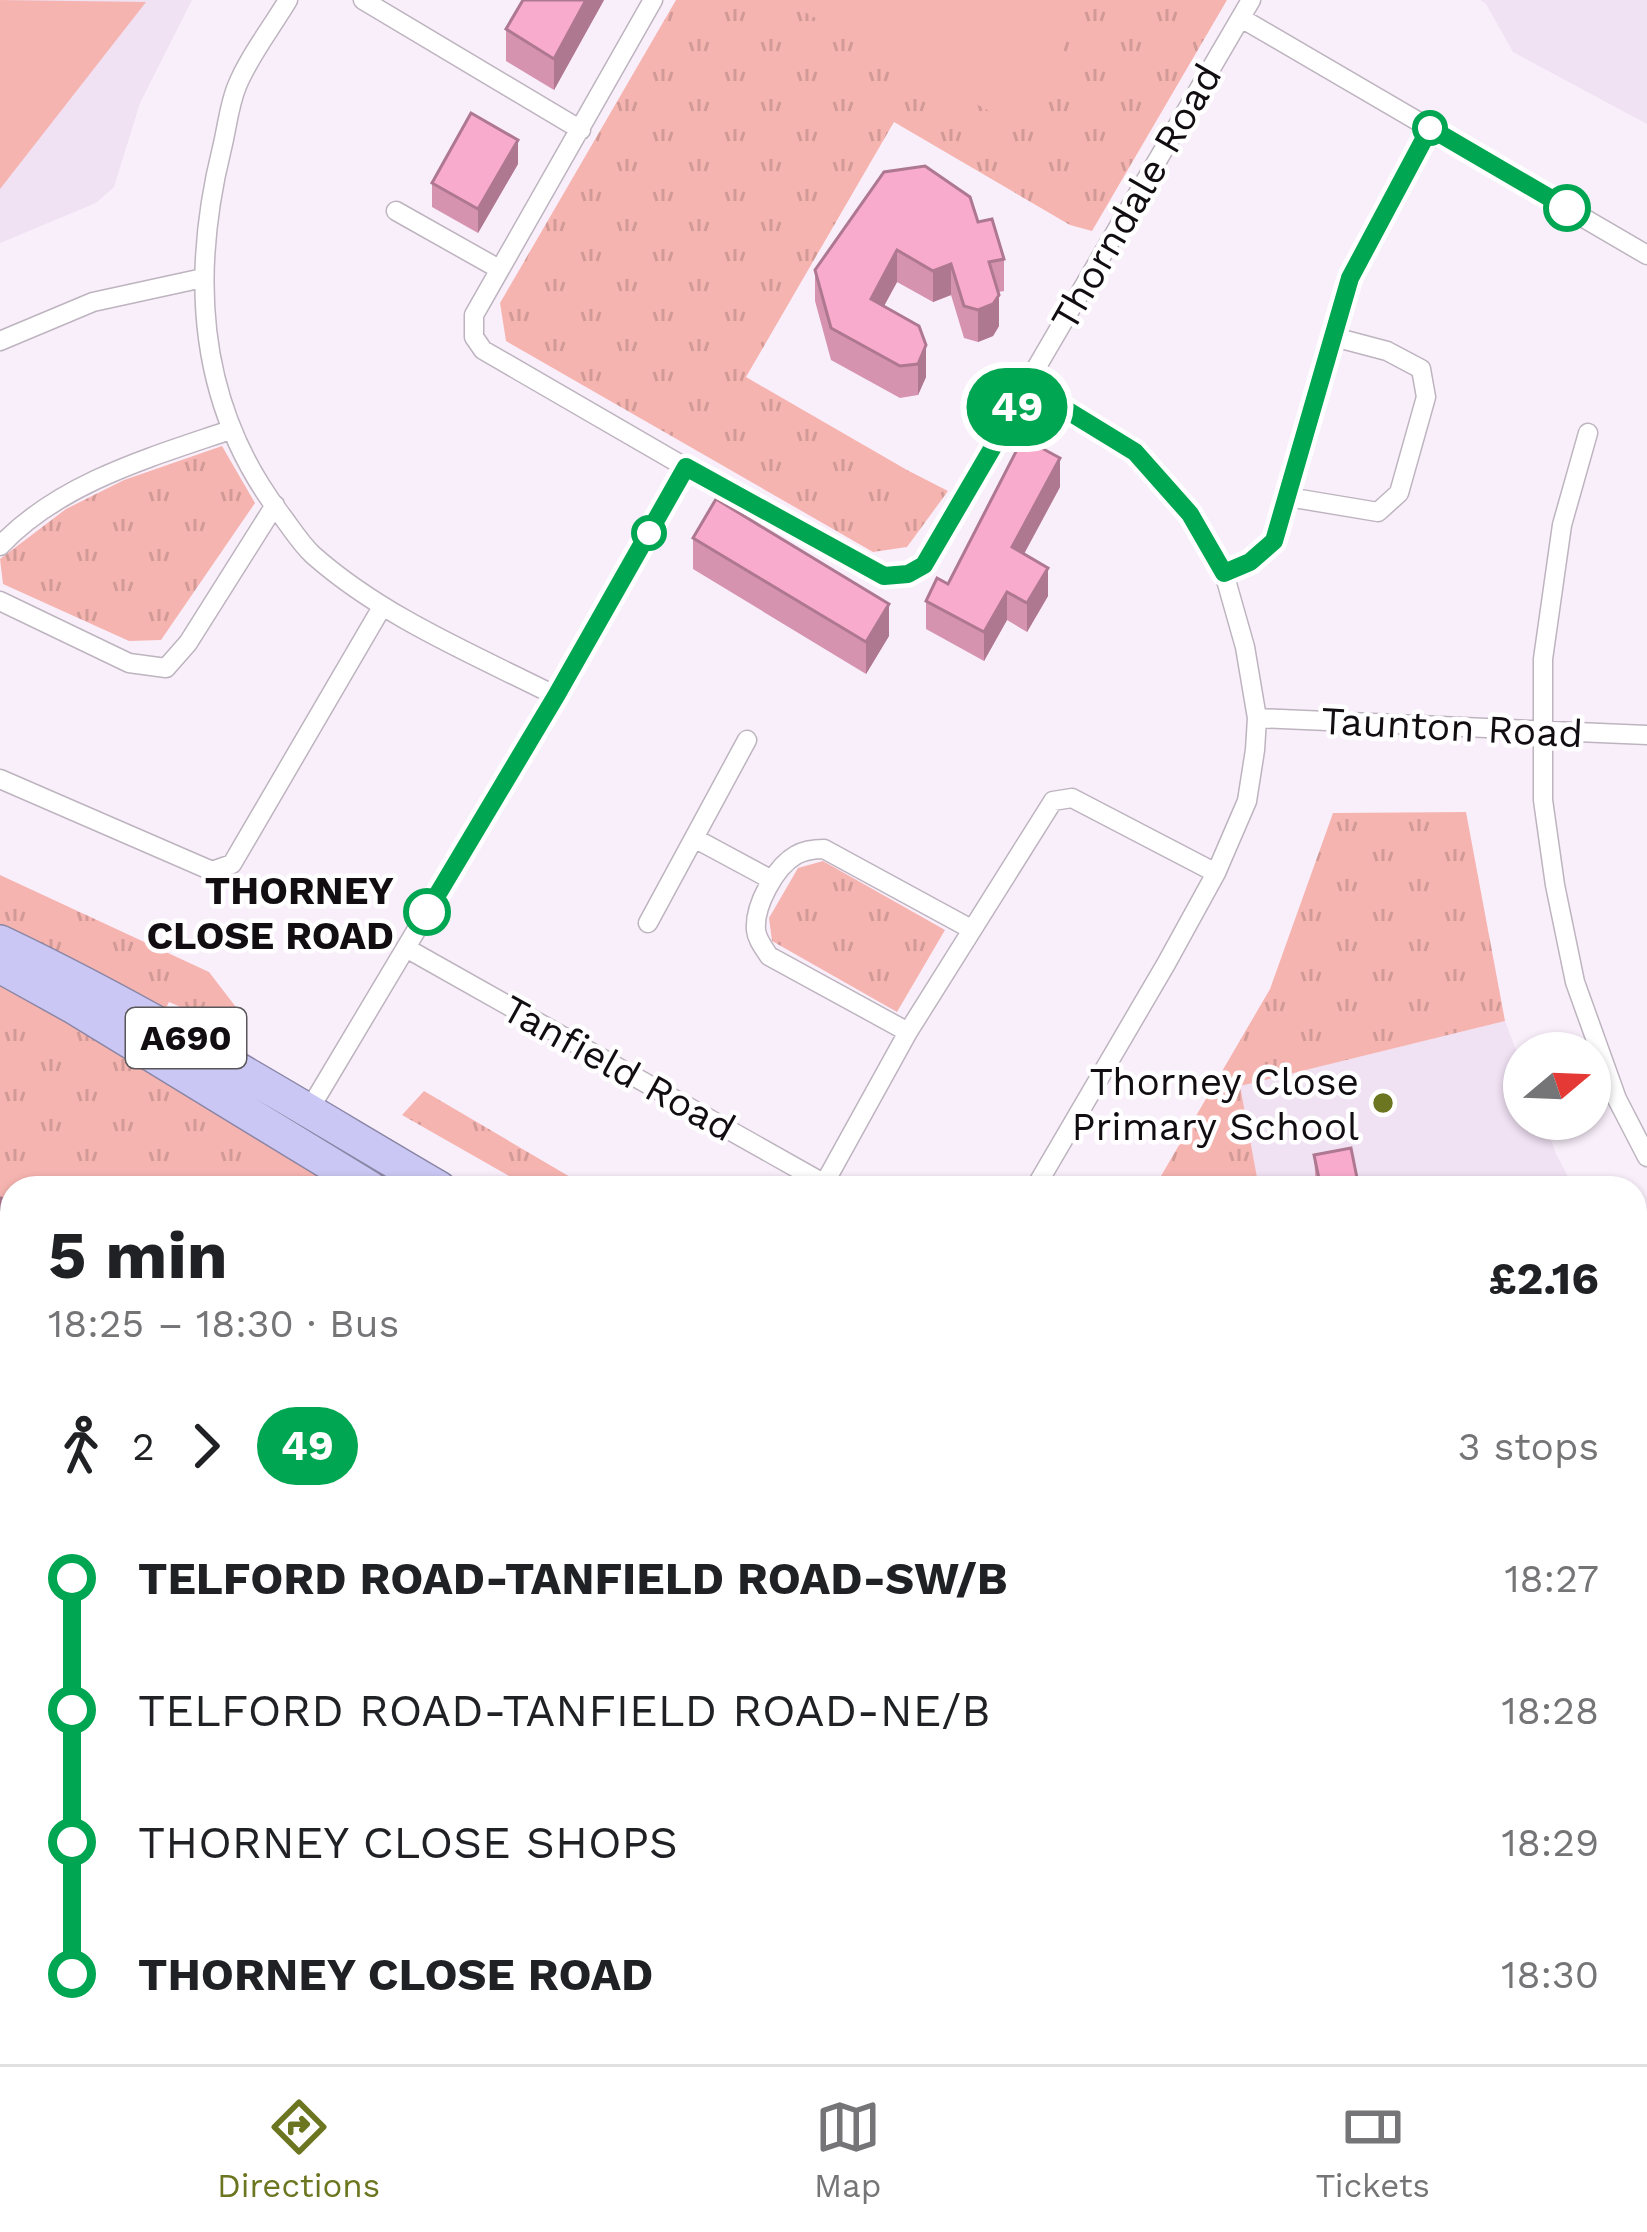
<!DOCTYPE html>
<meta charset="utf-8">
<style>
:root{--surface:#fff;--page:#f2f2f2;--text:#202124;--muted:#757577;--line:#e0e0e0;--accent:#6c7620}
body{margin:0;font-family:"Work Sans",sans-serif;background:var(--page);color:var(--text);height:100vh;display:flex;flex-direction:column;font-size:45px;white-space:nowrap}
*{box-sizing:border-box;margin:0}
p{font-size:39px;color:var(--muted)}
.icon{flex:none;width:66px;height:66px;fill:none;stroke:currentColor;stroke-width:2;stroke-linecap:round;stroke-linejoin:round}
.map{position:relative;flex:1;overflow:hidden}
.drawer{position:absolute;left:0px;top:1176px;width:1647px;height:888px;display:flex;flex-direction:column;background:var(--surface);border-radius:36px 36px 0 0;box-shadow:0 3px 9px #0004}
.drawer>*{flex:none}
.badge{padding:0 24px;border-radius:39px;font-size:42px;line-height:78px}
.needle{width:78px;rotate:71deg}
.fabs{position:absolute;left:1503px;top:1032px;display:grid;gap:24px}
.fabs a{display:grid;place-items:center;width:108px;height:108px;border-radius:50%;background:var(--surface);box-shadow:0 3px 9px #0004;font-size:60px}
.map>.badge{position:absolute;translate:-50% -50%;box-shadow:0 0 0 6px #fff}
.legs{display:flex;align-items:center;gap:18px;height:132px;padding:0 48px;font-size:39px}
.legs p{margin-inline-start:auto}
.overview{display:flex;align-items:center;justify-content:space-between;height:204px;padding:0 48px}
h1{font-size:66px;font-weight:700;line-height:90px}
ul{padding:0 48px;list-style:none}
li{display:flex;align-items:center;gap:42px;height:132px;font-size:45px}
li i{display:grid;place-items:center;width:18px;height:100%;margin:0 15px;background:currentColor}
li i::after{content:'';width:30px;height:30px;margin:-15px;border:9px solid;border-radius:50%;background:var(--surface)}
li p{margin-inline-start:auto}
li:first-child i{background:linear-gradient(#0000 50%,currentColor 0)}
li:last-child i{background:linear-gradient(currentColor 50%,#0000 0)}
.tab-bar{display:flex;justify-content:space-around;align-items:center;height:168px;border-top:3px solid var(--line);background:var(--surface);font-size:33px;color:var(--muted)}
.tab-bar a{display:grid;justify-items:center;gap:6px}
.tab-bar .on{color:var(--accent)}
.map>svg:first-child{display:block}
.built{fill:#f0e1f3}
.grass{fill:url(#grass-tufts)}
.garden{fill:#f6b4b0}
.lines{fill:none;stroke-linecap:round;stroke-linejoin:round}
.street-casing{stroke:#bdb4bf;stroke-width:21}
.secondary-casing{stroke:#bdb4bf;stroke-width:30}
.highway-casing{stroke:#8a86a5;stroke-width:36}
.street{stroke:#fff;stroke-width:18}
.secondary{stroke:#efeefc;stroke-width:27}
.highway{stroke:#cbc7f4;stroke-width:33}
.wall{fill:#d693b0}
.shaded-wall{fill:#ae7890}
.building{fill:#f9abcd;stroke:#ae7890;stroke-width:3}
.line-1-casing{stroke:#fff;stroke-width:27}
.line-1{stroke:#00a651;stroke-width:18}
.stop-1-dot{fill:#fff;stroke:#00a651;stroke-width:6}
.poi-dot{fill:#6c7620;stroke:#fff;stroke-width:4.5}
.labels{text-anchor:middle;dominant-baseline:central;stroke-width:9;stroke-linejoin:round;paint-order:stroke}
.shield{fill:#fff;stroke:#585658;stroke-width:3}
.shield-label{font-size:36px;font-weight:bold;fill:#110d11}
.street-label{font-size:39px;fill:#110d11;stroke:#fff}
.stop-label{font-size:39px;font-weight:bold;fill:#110d11;stroke:#fff;text-anchor:end}
.poi-label{font-size:39px;fill:#110d11;stroke:#fff;text-anchor:end}
</style>
<div class="map">
<svg width="1647" height="2064" viewBox="0 0 1647 2064">
<defs>
<pattern id="grass-tufts" width="24" height="20" patternUnits="userSpaceOnUse" patternTransform="scale(3)"><rect width="24" height="20" fill="#f6b4b0"/><path d="M3 7l-1-3M5 7V3M7 7l1-3M15 17l-1-3M17 17v-4M19 17l1-3" fill="none" stroke="#d29a96"/></pattern>
</defs>
<rect width="100%" height="100%" fill="#f9effb"/>
<path class="built" d="M 0,0 L 192,0 L 140,103 L 114,187 L 96,203 L 0,243 Z
M 1480,0 L 1647,0 L 1647,124 L 1513,52 L 1486,4 Z
M 1505,1021 L 1524,1071 L 1524,1119 L 1543,1119 L 1557,1156 L 1574,1188 L 1259,1188 L 1239,1086 Z
M 1635,1286 L 1647,1303 L 1647,1644 L 1635,1642 Z"/>
<path class="grass" d="M 676,0 L 1227,0 L 1092,231 L 1070,225 L 894,122 L 746,377 L 907,470 L 948,491 L 907,547 L 873,552 L 506,341 L 500,303 Z
M 222,446 L 255,503 L 161,640 L 129,641 L 3,584 L 0,559 L 66,509 L 124,480 Z
M 1466,812 L 1505,1021 L 1240,1086 L 1259,1188 L 1154,1188 L 1270,989 L 1333,813 Z
M 823,861 L 945,930 L 897,1012 L 772,941 L 769,918 L 798,868 Z
M 0,875 L 209,972 L 242,1015 L 234,1030 L 169,1002 L 164,1012 L 0,936 Z
M 0,977 L 351,1188 L 12,1188 L 12,1201 L 0,1200 Z
M 424,1091 L 589,1188 L 530,1188 L 402,1115 Z
M 9,1682 L 12,1683 L 12,1831 L 0,1834 L 0,1700 Z
M 1647,2012 L 1647,2064 L 1603,2064 L 1613,2052 L 1635,2052 L 1635,2026 Z
M 49,2052 L 206,2052 L 209,2064 L 62,2064 Z
M 482,2052 L 612,2052 L 631,2064 L 479,2064 Z
M 657,2052 L 765,2052 L 753,2064 L 676,2064 Z
M 808,2052 L 917,2052 L 930,2064 L 796,2064 Z"/>
<path class="garden" d="M 0,0 L 146,2 L 0,189 Z
M 782,0 L 1088,0 L 1021,128 Z"/>
<g class="lines">
<defs>
<path id="street" d="M 288,0 C 272,27 248,58 237,86 C 229,105 227,128 222,148 C 190,277 197,403 279,512 C 290,526 300,543 313,555 C 383,617 473,654 556,696
M 363,0 L 581,130
M 653,0 L 474,315 L 474,337 L 483,350 L 685,467 L 883,576 L 908,574 L 924,565 L 1024,394 L 1034,383 L 1035,370 L 1251,0
M 1241,18 L 1647,255
M 396,211 L 499,269
M 0,341 L 93,302 L 203,278
M 1034,383 L 1041,395 L 1135,451 L 1190,515 L 1224,573 L 1245,647 L 1257,718 L 1255,750 L 1247,801 L 1216,873 L 1166,964 L 1035,1188
M 1588,433 L 1562,525 L 1543,659 L 1543,800 L 1555,885 L 1575,982 L 1617,1099 L 1647,1157
M 1288,497 L 1378,512 L 1399,493 L 1426,397 L 1421,369 L 1387,351 L 1334,337
M 0,546 C 59,483 151,457 230,430
M 1224,573 L 1250,562 L 1274,541 L 1350,277 L 1430,128
M 0,601 L 129,663 L 166,668 L 188,643 L 275,505
M 1257,718 L 1647,735
M 0,779 L 212,871 L 232,864 L 382,607
M 694,838 L 772,880
M 648,923 L 747,740
M 406,948 L 832,1188
M 908,1032 L 769,956 C 764,948 757,940 756,930 C 754,906 775,867 796,855 C 805,850 815,849 824,849 L 971,929
M 309,1110 L 556,696 L 685,467
M 824,1184 L 908,1032 L 1053,801 L 1072,798 L 1216,873
M 0,1282 L 12,1285
M 0,1461 L 12,1460
M 0,1677 L 12,1683
M 0,1834 L 12,1831
M 1635,1864 L 1647,1863
M 206,2052 L 209,2064
M 943,2052 L 956,2064
M 532,2064 L 541,2052
M 1109,2064 L 1120,2052
M 1434,2064 L 1446,2052"/>
<path id="secondary" d="M 0,2048 L 12,2045
M 657,2052 L 676,2064
M 753,2064 L 765,2052"/>
<path id="highway" d="M 0,942 C 152,1014 294,1103 439,1188
M 0,966 L 72,1006 L 370,1188
M 1635,1681 L 1647,1682
M 1635,1728 L 1647,1729"/>
</defs>
<use href="#street" class="street-casing"/>
<use href="#secondary" class="secondary-casing"/>
<use href="#highway" class="highway-casing"/>
<use href="#street" class="street"/>
<use href="#secondary" class="secondary"/>
<use href="#highway" class="highway"/>
</g>
<path class="wall" d="M 604,0 L 554,90 L 506,61 L 506,29 Z
M 518,164 L 478,233 L 432,207 L 432,183 Z
M 978,222 L 1004,259 L 1004,291 L 998,292 L 999,326 L 993,336 L 978,342 L 964,338 L 951,295 L 933,302 L 897,282 L 884,306 L 926,377 L 918,395 L 900,398 L 831,360 L 815,301 L 815,270 Z
M 1060,487 L 1024,554 L 1048,596 L 1027,632 L 1007,620 L 984,661 L 926,629 L 926,601 L 948,584 Z
M 693,538 L 889,636 L 866,674 L 693,569 Z
M 1314,1155 L 1359,1188 L 1316,1188 Z
M 0,1198 L 12,1200 L 12,1233 L 0,1232 Z
M 1647,1357 L 1647,1421 L 1635,1424 L 1635,1360 Z
M 1647,1464 L 1647,1523 L 1635,1526 L 1635,1466 Z
M 0,1498 L 12,1504 L 12,1544 L 0,1538 Z
M 0,1602 L 12,1608 L 12,1648 L 0,1642 Z"/>
<path class="shaded-wall" d="M 586,0 L 604,0 L 554,90 L 554,59 Z
M 518,140 L 518,164 L 478,233 L 478,209 Z
M 897,250 L 897,282 L 871,330 L 871,299 Z
M 951,264 L 951,295 L 933,302 L 933,271 Z
M 999,295 L 999,326 L 993,336 L 978,342 L 978,310 Z
M 926,345 L 926,377 L 918,395 L 918,364 Z
M 1060,458 L 1060,487 L 1012,576 L 1012,547 Z
M 1048,568 L 1048,596 L 1027,632 L 1027,603 Z
M 1007,592 L 1007,620 L 984,661 L 984,632 Z
M 889,604 L 889,636 L 866,674 L 866,642 Z
M 6,1399 L 6,1415 L 0,1426 L 0,1410 Z
M 12,1867 L 12,1883 L 0,1889 L 0,1873 Z
M 12,1982 L 12,1998 L 0,2001 L 0,2006 L 0,1985 Z"/>
<path class="building" d="M 523,0 L 586,0 L 554,59 L 506,29 Z
M 471,113 L 518,140 L 478,209 L 432,183 Z
M 925,166 L 970,197 L 978,222 L 992,219 L 1004,259 L 989,262 L 999,295 L 993,304 L 978,310 L 964,306 L 951,264 L 933,271 L 897,250 L 871,299 L 919,326 L 926,345 L 918,364 L 900,366 L 831,328 L 815,270 L 884,172 Z
M 1023,438 L 1060,458 L 1012,547 L 1048,568 L 1027,603 L 1007,592 L 984,632 L 926,601 L 937,578 L 948,584 Z
M 716,499 L 889,604 L 866,642 L 693,538 Z
M 1351,1148 L 1359,1188 L 1321,1188 L 1314,1155 Z
M 0,1198 L 12,1200 L 12,1217 L 0,1216 Z
M 1647,1357 L 1647,1397 L 1635,1400 L 1635,1360 Z
M 1647,1464 L 1647,1500 L 1635,1502 L 1635,1466 Z
M 0,1498 L 12,1504 L 12,1528 L 0,1522 Z
M 0,1602 L 12,1608 L 12,1632 L 0,1626 Z
M 12,1847 L 12,1867 L 0,1873 L 0,1851 Z
M 12,1961 L 12,1982 L 0,1985 L 0,1964 Z
M 440,2052 L 460,2052 L 458,2064 L 437,2064 Z
M 1187,2052 L 1220,2052 L 1234,2064 L 1175,2064 Z"/>
<g class="lines">
<defs>
<path id="line-1" d="M 427,912 L 556,696 L 686,467 L 884,576 L 908,574 L 924,565 L 1024,394 L 1034,383 L 1042,395 L 1135,452 L 1190,514 L 1224,573 L 1250,562 L 1274,541 L 1350,278 L 1430,128 L 1567,208"/>
</defs>
<use href="#line-1" class="line-1-casing"/>
<use href="#line-1" class="line-1"/>
</g>
<g class="stop-1-dot">
<circle cx="1430" cy="128" r="15"/>
<circle cx="1567" cy="208" r="21"/>
<circle cx="649" cy="533" r="15"/>
<circle cx="427" cy="912" r="21"/>
</g>
<circle class="poi-dot" cx="1383" cy="1103" r="12"/>
<g class="labels">
<rect class="shield" x="126" y="1008" width="120" height="60" rx="9"/>
<g class="shield-label">
<text x="186" y="1038">A690</text>
</g>
<g class="street-label">
<text transform="translate(1136 197) rotate(-60)">Thorndale Road</text>
<text transform="translate(1452 727) rotate(3)">Taunton Road</text>
<text transform="translate(619 1068) rotate(29)">Tanfield Road</text>
</g>
<g class="stop-label">
<text x="394" y="890">THORNEY<tspan x="394" dy="45">CLOSE ROAD</tspan></text>
</g>
<g class="poi-label">
<text x="1359" y="1081">Thorney Close<tspan x="1359" dy="45">Primary School</tspan></text>
</g>
</g>
</svg>
<div class="fabs">
<a><svg class="needle" viewBox="-14 -14 28 28"><path d="M0-13l5 13h-10z" fill="#e53935"/><path d="M0 13l5-13h-10z" fill="#757577"/></svg></a>
</div>
<b class="badge" style="left:1017px;top:407px;background:#00a651;color:#fff">49</b>
<section class="drawer">
<div class="overview"><div><h1>5 min</h1><p>18:25 – 18:30 · Bus</p></div><b>£2.16</b></div>
<div class="legs"><svg class="icon" aria-label="walk" viewBox="0 0 24 24"><circle cx="13" cy="4" r="2"/><path d="M13 8l-2 6 4 7M11 14l-3 7M7 12l3-4h3l4 4"/></svg>2<svg class="icon" aria-label="forward" viewBox="0 0 24 24"><path d="M9 5l7 7-7 7"/></svg><b class="badge" style="background:#00a651;color:#fff">49</b><p>3 stops</p></div>
<ul>
<li><i style="color:#00a651"></i><b>TELFORD ROAD-TANFIELD ROAD-SW/B</b><p>18:27</p></li>
<li><i style="color:#00a651"></i><span>TELFORD ROAD-TANFIELD ROAD-NE/B</span><p>18:28</p></li>
<li><i style="color:#00a651"></i><span>THORNEY CLOSE SHOPS</span><p>18:29</p></li>
<li><i style="color:#00a651"></i><b>THORNEY CLOSE ROAD</b><p>18:30</p></li>
</ul>
</section>
</div>
<nav class="tab-bar">
<a class="on"><svg class="icon" aria-label="directions" viewBox="0 0 24 24"><path d="M12 3l9 9-9 9-9-9zM9 14v-3h6M13 9l2 2-2 2"/></svg>Directions</a>
<a><svg class="icon" aria-label="map" viewBox="0 0 24 24"><path d="M3 6l6-2 6 2 6-2v14l-6 2-6-2-6 2zM9 4v14M15 6v14"/></svg>Map</a>
<a><svg class="icon" aria-label="tickets" viewBox="0 0 24 24"><path d="M3 7h18v10H3zM15 7v10"/></svg>Tickets</a>
</nav>
